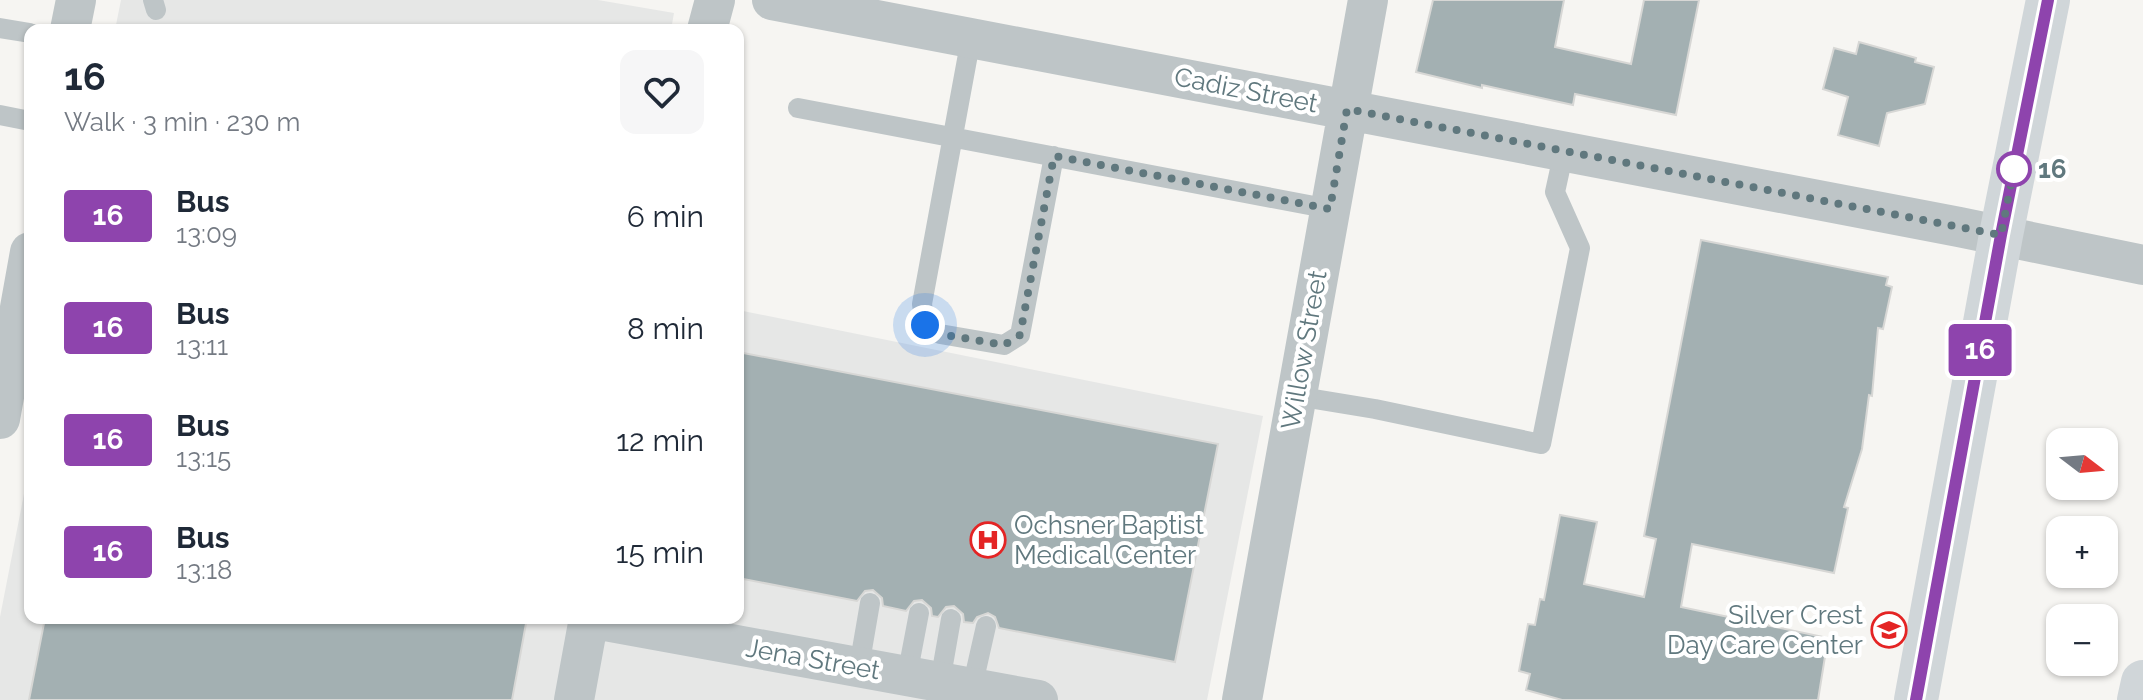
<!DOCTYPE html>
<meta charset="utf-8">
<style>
:root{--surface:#fff;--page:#f6f6f7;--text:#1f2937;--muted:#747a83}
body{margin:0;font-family:Raleway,sans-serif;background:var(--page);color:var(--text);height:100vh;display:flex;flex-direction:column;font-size:30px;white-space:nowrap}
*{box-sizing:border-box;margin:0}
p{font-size:26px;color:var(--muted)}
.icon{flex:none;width:44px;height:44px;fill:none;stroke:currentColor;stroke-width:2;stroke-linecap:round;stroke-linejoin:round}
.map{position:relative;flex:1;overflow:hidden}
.sheet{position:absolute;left:24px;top:24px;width:720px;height:600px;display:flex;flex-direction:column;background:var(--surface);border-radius:16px;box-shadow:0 2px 6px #0004}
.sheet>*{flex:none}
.badge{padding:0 16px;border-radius:6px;font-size:28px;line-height:52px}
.needle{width:52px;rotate:106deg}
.tools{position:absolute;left:2046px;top:428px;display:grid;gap:16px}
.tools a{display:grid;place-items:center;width:72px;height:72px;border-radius:16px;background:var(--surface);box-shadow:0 2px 6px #0004;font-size:40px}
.you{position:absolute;width:40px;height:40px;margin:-20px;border:6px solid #fff;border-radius:50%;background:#1a73e8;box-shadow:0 0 0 12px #1a73e833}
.map>.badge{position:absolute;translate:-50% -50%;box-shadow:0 0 0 4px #fff}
.round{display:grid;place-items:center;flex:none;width:84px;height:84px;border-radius:16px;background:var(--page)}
.summary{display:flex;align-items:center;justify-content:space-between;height:136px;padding:0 40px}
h1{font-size:38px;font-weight:700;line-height:60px}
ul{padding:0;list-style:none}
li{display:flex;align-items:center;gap:24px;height:112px;padding:0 40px}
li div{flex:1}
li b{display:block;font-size:30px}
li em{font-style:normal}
li .badge{min-width:88px;font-weight:700;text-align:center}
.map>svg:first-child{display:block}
.built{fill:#e6e7e6}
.building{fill:#a3b0b2;stroke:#d7d7d5;stroke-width:2}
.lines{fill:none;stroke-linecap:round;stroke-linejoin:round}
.lane{stroke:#bec5c7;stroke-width:20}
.street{stroke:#bec5c7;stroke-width:40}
.primary{stroke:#d0d6d9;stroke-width:44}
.line-casing{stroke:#fff;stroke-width:18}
.line{stroke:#8e44ad;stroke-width:12}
.walk{stroke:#60787e;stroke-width:8;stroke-dasharray:0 14.4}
.stop-dot{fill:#fff;stroke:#8e44ad;stroke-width:4}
.labels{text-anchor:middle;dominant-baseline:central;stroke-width:8;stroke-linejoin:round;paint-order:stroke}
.street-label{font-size:26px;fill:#60787e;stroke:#fff}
.stop-label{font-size:26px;font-weight:bold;fill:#60787e;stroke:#fff;text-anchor:start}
.poi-label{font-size:26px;fill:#60787e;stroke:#fff;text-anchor:start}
</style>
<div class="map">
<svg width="2143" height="700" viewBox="0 0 2143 700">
<rect width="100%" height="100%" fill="#f6f5f2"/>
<path class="built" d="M 121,0 L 598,0 L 674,13 L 671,30 L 115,30 Z
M 738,310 L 1263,416 L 1207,700 L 0,700 L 0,617 L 30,463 L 30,618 L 738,618 Z"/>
<path class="building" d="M 1433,0 L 1564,0 L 1555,47 L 1631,64 L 1644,0 L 1699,0 L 1676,115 L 1575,94 L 1573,105 L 1482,85 L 1482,88 L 1416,72 Z
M 1859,42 L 1916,58 L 1915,62 L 1934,67 L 1925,104 L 1887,113 L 1879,146 L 1838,135 L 1848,97 L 1823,89 L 1834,48 L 1856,54 Z
M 1701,240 L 1888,277 L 1886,285 L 1892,287 L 1883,329 L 1878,328 L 1872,396 L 1869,395 L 1862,449 L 1844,507 L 1848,508 L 1834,573 L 1692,544 L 1681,607 L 1828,638 L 1818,700 L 1562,700 L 1526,690 L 1530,674 L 1519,671 L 1528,624 L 1535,625 L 1540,599 L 1544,600 L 1560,515 L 1597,522 L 1584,584 L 1644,597 L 1656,539 L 1644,536 Z
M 738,352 L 1218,444 L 1175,662 L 999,628 L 995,617 L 988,613 L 977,617 L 973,623 L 964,622 L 963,614 L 954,606 L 946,607 L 938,617 L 932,616 L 931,608 L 922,600 L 914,601 L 906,611 L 883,606 L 882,598 L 873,590 L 865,591 L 857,601 L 738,578 Z
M 45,618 L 527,618 L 512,700 L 29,700 Z"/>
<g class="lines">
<path class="lane" d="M 153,0 L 156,10
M 0,28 L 30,33
M 971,38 L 922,304 L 925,325 L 940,334 L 1004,345 L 1020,335 L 1054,156
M 798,108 L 1330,209
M 0,115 L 30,121
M 1296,396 L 1375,409 L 1541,444 L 1580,248 L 1555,192 L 1564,151
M 859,667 L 870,603
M 907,676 L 919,613
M 940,682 L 951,619
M 972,688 L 986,626"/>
<path class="street" d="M 772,0 L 1959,227 L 2143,265
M 70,30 L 76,0
M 707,30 L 715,0
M 0,419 L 30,252
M 574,700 L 589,618 L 1038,700
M 1242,700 L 1368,0"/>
<path class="primary" d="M 1916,700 L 2001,235 L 2048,0
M 2139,700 L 2143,682"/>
</g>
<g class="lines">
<defs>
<path id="line" d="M 1916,700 L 2001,235 L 2048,0"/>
</defs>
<use href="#line" class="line-casing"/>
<use href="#line" class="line"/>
<path class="walk" d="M 925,325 L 940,334 L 1004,345 L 1020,335 L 1054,156 L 1330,209 L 1347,109 L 2001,235 L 2014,169"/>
</g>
<defs>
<symbol id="hospital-ring" viewBox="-11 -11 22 22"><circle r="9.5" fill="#fff" stroke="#e42424" stroke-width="1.5"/><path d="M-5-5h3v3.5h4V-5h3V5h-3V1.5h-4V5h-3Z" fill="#e42424"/></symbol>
<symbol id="school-ring" viewBox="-11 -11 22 22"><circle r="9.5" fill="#fff" stroke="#e42424" stroke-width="1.5"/><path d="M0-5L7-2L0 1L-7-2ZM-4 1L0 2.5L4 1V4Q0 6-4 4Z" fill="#e42424"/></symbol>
</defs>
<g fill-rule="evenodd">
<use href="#hospital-ring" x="968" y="520" width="40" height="40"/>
<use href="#school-ring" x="1869" y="610" width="40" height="40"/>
</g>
<circle class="stop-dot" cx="2014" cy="169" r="16"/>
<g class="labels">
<g class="street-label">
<text transform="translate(1246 90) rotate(11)">Cadiz Street</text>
<text transform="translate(1304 350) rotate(-80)">Willow Street</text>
<text transform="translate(813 659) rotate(10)">Jena Street</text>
</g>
<g class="stop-label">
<text x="2038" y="169">16</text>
</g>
<g class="poi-label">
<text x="1014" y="525">Ochsner Baptist<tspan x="1014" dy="30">Medical Center</tspan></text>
<text x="1863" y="615" text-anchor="end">Silver Crest<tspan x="1863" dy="30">Day Care Center</tspan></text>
</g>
</g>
</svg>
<div class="tools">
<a><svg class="needle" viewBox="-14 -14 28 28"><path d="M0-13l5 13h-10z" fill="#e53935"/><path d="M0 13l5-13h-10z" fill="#747a83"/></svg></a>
<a>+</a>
<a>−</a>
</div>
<div class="you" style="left:925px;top:325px"></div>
<b class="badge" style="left:1980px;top:350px;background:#8e44ad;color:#fff">16</b>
<section class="sheet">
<div class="summary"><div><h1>16</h1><p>Walk · 3 min · 230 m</p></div><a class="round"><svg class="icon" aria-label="heart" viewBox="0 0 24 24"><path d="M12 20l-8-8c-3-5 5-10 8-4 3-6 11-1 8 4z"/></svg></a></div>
<ul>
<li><span class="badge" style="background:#8e44ad;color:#fff">16</span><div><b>Bus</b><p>13:09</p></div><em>6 min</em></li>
<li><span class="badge" style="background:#8e44ad;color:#fff">16</span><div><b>Bus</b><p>13:11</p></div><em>8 min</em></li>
<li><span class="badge" style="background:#8e44ad;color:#fff">16</span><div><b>Bus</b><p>13:15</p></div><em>12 min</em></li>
<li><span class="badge" style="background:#8e44ad;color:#fff">16</span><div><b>Bus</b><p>13:18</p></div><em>15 min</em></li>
</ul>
</section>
</div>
